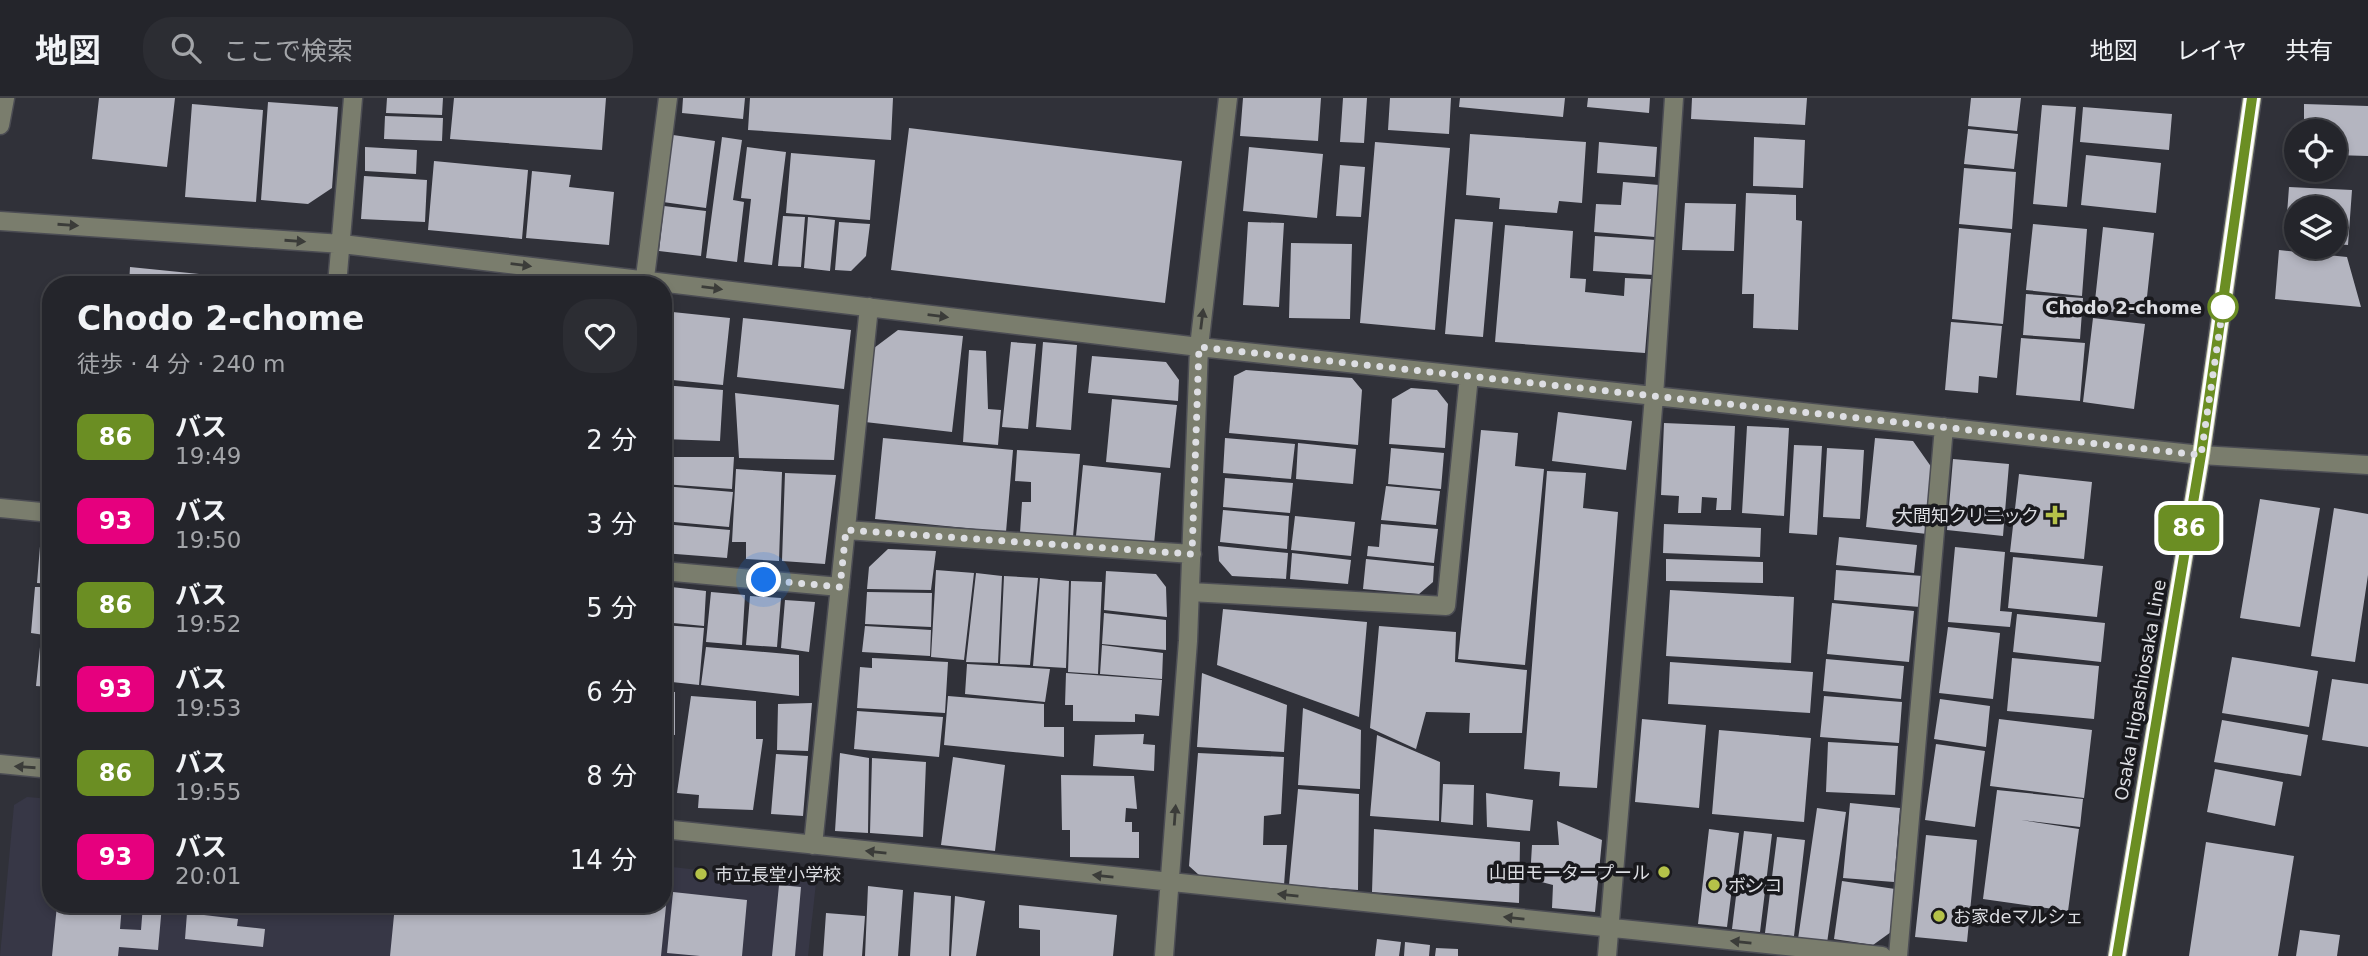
<!DOCTYPE html>
<html lang="ja">
<meta charset="utf-8">
<style>
:root{--surface:#24252b;--page:#2c2d33;--text:#f1f3f6;--muted:#a3a5a9;--line:#414247}
body{margin:0;font-family:"DejaVu Sans","Noto Sans JP",sans-serif;background:var(--page);color:var(--text);height:100vh;display:flex;flex-direction:column;font-size:26px;white-space:nowrap}
*{box-sizing:border-box;margin:0}
p{font-size:23px;color:var(--muted)}
.icon{flex:none;width:38px;height:38px;fill:none;stroke:currentColor;stroke-width:2;stroke-linecap:round;stroke-linejoin:round}
.map{position:relative;flex:1;overflow:hidden}
.panel{position:absolute;left:42px;top:178px;width:630px;height:637px;display:flex;flex-direction:column;background:var(--surface);border-radius:28px;box-shadow:0 4px 10px #0003,0 0 0 2px var(--line)}
.panel>*{flex:none}
.badge{padding:0 14px;border-radius:10px;font-size:24px;line-height:46px}
.fabs{position:absolute;left:2284px;top:21px;display:grid;gap:14px}
.fabs a{display:grid;place-items:center;width:63px;height:63px;border-radius:50%;background:var(--surface);box-shadow:0 4px 10px #0003,0 0 0 2px var(--line);font-size:35px}
.you{position:absolute;width:35px;height:35px;margin:-18px;border:5px solid #fff;border-radius:50%;background:#1a73e8;box-shadow:0 0 0 10px #1a73e833}
.map>.badge{position:absolute;translate:-50% -50%;box-shadow:0 0 0 4px #fff}
.round{display:grid;place-items:center;flex:none;width:74px;height:74px;border-radius:28px;background:var(--page)}
.headline{display:flex;align-items:center;justify-content:space-between;height:119px;padding:0 35px}
h1{font-size:33px;font-weight:600;line-height:52px}
ul{padding:0;list-style:none}
li{display:flex;align-items:center;gap:21px;height:84px;padding:0 35px}
li div{flex:1}
li b{display:block;font-size:26px}
li em{font-style:normal}
li .badge{min-width:77px;font-weight:700;text-align:center}
header{display:flex;align-items:center;gap:42px;box-sizing:border-box;height:98px;padding:0 35px;background:var(--surface);border-bottom:2px solid var(--line)}
header strong{font-size:33px}
nav{display:flex;gap:38px;margin-inline-start:auto;font-size:24px}
.search{width:490px;height:63px;background:var(--page);display:flex;align-items:center;gap:18px;box-sizing:border-box;padding:0 24px;border-radius:28px;color:var(--muted);font-size:26px}
.map>svg:first-child{display:block}
.built{fill:#373746}
.building{fill:#b4b5c0}
.lines{fill:none;stroke-linecap:round;stroke-linejoin:round}
.minor-casing{stroke:#4c4d54;stroke-width:21}
.major-casing{stroke:#4c4d54;stroke-width:21}
.minor{stroke:#7a7d6d;stroke-width:18}
.major{stroke:#c3c8a8;stroke-width:18}
.oneway{fill:#3b3c39}
.line-casing{stroke:#fff;stroke-width:16}
.line{stroke:#6b8e23;stroke-width:10}
.walk{stroke:#dddee3;stroke-width:7;stroke-dasharray:0 12.6}
.stop-dot{fill:#fff;stroke:#6b8e23;stroke-width:3.5}
.poi-dot{fill:#b5c249;stroke:#19191d;stroke-width:2.5}
.labels{text-anchor:middle;dominant-baseline:central;stroke-width:7;stroke-linejoin:round;paint-order:stroke}
.stop-label{font-size:18px;font-weight:bold;fill:#dddee3;stroke:#19191d;text-anchor:end}
.poi-label{font-size:18px;fill:#dddee3;stroke:#19191d;text-anchor:start}
.street-label{font-size:18px;fill:#dddee3;stroke:#19191d}
</style>
<header>
<strong>地図</strong>
<div class="search"><svg class="icon" aria-label="search" viewBox="0 0 24 24"><circle cx="10" cy="10" r="6"/><path d="M15 15l6 6"/></svg>ここで検索</div>
<nav><a>地図</a><a>レイヤ</a><a>共有</a></nav>
</header>
<div class="map">
<svg width="2368" height="858" viewBox="0 0 2368 858">
<rect width="100%" height="100%" fill="#303139"/>
<path class="built" d="M 27,699 L 51,701 L 51,807 L 663,807 L 663,768 L 816,785 L 808,858 L 0,858 L 14,707 Z"/>
<path class="building" d="M 99,0 L 175,0 L 167,69 L 92,61 Z
M 387,0 L 443,0 L 442,17 L 386,15 Z
M 454,0 L 606,0 L 602,52 L 450,41 Z
M 683,0 L 745,0 L 743,21 L 682,15 Z
M 750,0 L 893,0 L 891,42 L 748,32 Z
M 1243,0 L 1321,0 L 1318,43 L 1240,38 Z
M 1343,0 L 1367,0 L 1364,45 L 1340,44 Z
M 1390,0 L 1451,0 L 1449,36 L 1388,32 Z
M 1460,0 L 1565,0 L 1563,19 L 1459,9 Z
M 1588,0 L 1650,0 L 1649,15 L 1587,9 Z
M 1692,0 L 1807,0 L 1805,27 L 1691,21 Z
M 1971,0 L 2021,0 L 2017,33 L 1968,28 Z
M 268,4 L 338,9 L 332,90 L 308,106 L 261,102 Z
M 192,6 L 263,12 L 256,104 L 185,99 Z
M 2304,6 L 2368,8 L 2368,58 L 2334,57 L 2334,33 L 2304,33 Z
M 2042,7 L 2076,9 L 2067,109 L 2033,106 Z
M 2083,9 L 2172,16 L 2169,52 L 2080,44 Z
M 385,18 L 443,20 L 442,43 L 384,41 Z
M 909,30 L 1182,63 L 1165,205 L 891,172 Z
M 1968,31 L 2018,36 L 2014,71 L 1964,66 Z
M 1470,36 L 1586,44 L 1582,105 L 1559,103 L 1557,115 L 1499,111 L 1500,100 L 1466,97 Z
M 673,37 L 715,43 L 706,110 L 663,104 Z
M 722,39 L 742,42 L 733,102 L 744,104 L 737,164 L 706,160 Z
M 1754,39 L 1805,42 L 1803,90 L 1753,88 Z
M 1375,44 L 1450,50 L 1435,232 L 1360,225 Z
M 1599,44 L 1657,49 L 1655,79 L 1597,75 Z
M 365,49 L 417,52 L 416,76 L 365,73 Z
M 747,49 L 786,54 L 772,167 L 744,164 L 751,101 L 741,100 Z
M 1249,49 L 1323,56 L 1317,120 L 1243,113 Z
M 791,55 L 875,62 L 870,122 L 786,115 Z
M 2086,57 L 2161,65 L 2156,115 L 2081,107 Z
M 434,63 L 528,72 L 522,141 L 428,132 Z
M 1340,67 L 1365,69 L 1361,119 L 1336,118 Z
M 1964,70 L 2016,74 L 2012,131 L 1959,126 Z
M 532,73 L 571,77 L 569,89 L 614,94 L 609,147 L 526,140 Z
M 364,78 L 427,82 L 425,124 L 361,121 Z
M 1623,84 L 1659,87 L 1655,139 L 1594,134 L 1596,106 L 1621,107 Z
M 2289,89 L 2352,92 L 2348,147 L 2334,146 L 2334,110 L 2296,110 L 2296,144 L 2285,143 Z
M 1746,95 L 1796,97 L 1796,122 L 1802,123 L 1798,232 L 1753,230 L 1754,196 L 1742,196 Z
M 1685,105 L 1736,106 L 1734,153 L 1682,152 Z
M 664,108 L 706,113 L 701,158 L 659,153 Z
M 783,118 L 805,119 L 801,169 L 778,168 Z
M 808,119 L 835,122 L 830,173 L 804,170 Z
M 1455,121 L 1493,124 L 1483,239 L 1445,236 Z
M 839,124 L 870,126 L 866,158 L 851,173 L 835,172 Z
M 1248,124 L 1284,125 L 1279,209 L 1243,207 Z
M 2033,126 L 2087,131 L 2082,198 L 2026,192 Z
M 1505,127 L 1573,133 L 1570,180 L 1586,181 L 1585,194 L 1624,198 L 1625,180 L 1651,181 L 1645,255 L 1495,244 Z
M 2103,129 L 2154,135 L 2145,217 L 2094,212 Z
M 1959,130 L 2011,135 L 2003,226 L 1952,221 Z
M 1595,138 L 1656,142 L 1654,177 L 1593,173 Z
M 1291,145 L 1352,146 L 1350,221 L 1289,220 Z
M 2279,152 L 2347,159 L 2361,209 L 2275,201 Z
M 130,169 L 289,185 L 288,187 L 129,187 Z
M 2026,196 L 2083,200 L 2080,241 L 2023,237 Z
M 663,213 L 730,220 L 723,287 L 663,281 Z
M 743,220 L 851,232 L 844,291 L 737,279 Z
M 2093,220 L 2145,226 L 2134,311 L 2083,304 Z
M 1951,224 L 2002,228 L 1997,280 L 1979,278 L 1978,295 L 1945,292 Z
M 898,232 L 963,238 L 952,334 L 865,324 L 874,250 Z
M 2021,240 L 2085,245 L 2080,303 L 2016,297 Z
M 1011,244 L 1036,246 L 1028,331 L 1002,329 Z
M 1043,244 L 1077,247 L 1071,332 L 1036,329 Z
M 969,252 L 986,253 L 988,311 L 1001,312 L 998,347 L 963,344 Z
M 1092,258 L 1166,264 L 1179,282 L 1178,303 L 1088,295 Z
M 1246,272 L 1352,280 L 1362,292 L 1358,347 L 1229,335 L 1234,278 Z
M 663,287 L 723,292 L 720,343 L 663,341 Z
M 1411,290 L 1437,292 L 1448,306 L 1445,350 L 1389,346 L 1392,301 Z
M 735,295 L 839,307 L 834,362 L 739,360 Z
M 1112,301 L 1177,307 L 1170,370 L 1106,364 Z
M 1558,314 L 1632,323 L 1626,372 L 1552,363 Z
M 1664,325 L 1735,328 L 1731,412 L 1716,412 L 1717,400 L 1702,399 L 1701,415 L 1678,415 L 1679,398 L 1661,397 Z
M 1747,328 L 1789,330 L 1784,418 L 1742,415 Z
M 1481,332 L 1518,335 L 1515,368 L 1544,371 L 1525,567 L 1458,561 Z
M 883,340 L 1013,352 L 1006,434 L 875,421 Z
M 1225,340 L 1295,346 L 1291,381 L 1223,375 Z
M 1875,340 L 1913,343 L 1932,370 L 1927,436 L 1866,429 Z
M 1298,345 L 1356,351 L 1353,386 L 1296,381 Z
M 1794,347 L 1822,348 L 1817,437 L 1789,435 Z
M 1391,350 L 1444,355 L 1441,391 L 1388,386 Z
M 1827,350 L 1864,352 L 1860,421 L 1823,419 Z
M 1017,352 L 1080,356 L 1073,439 L 1020,435 L 1022,404 L 1031,404 L 1031,384 L 1015,383 Z
M 663,359 L 734,359 L 732,391 L 663,386 Z
M 1953,361 L 2009,366 L 2003,438 L 1947,432 Z
M 1083,367 L 1161,375 L 1154,446 L 1076,438 Z
M 736,371 L 782,374 L 779,463 L 746,461 L 746,444 L 732,444 Z
M 49,372 L 51,372 L 51,396 L 46,396 Z
M 1547,373 L 1586,375 L 1583,410 L 1618,414 L 1597,690 L 1559,688 L 1560,674 L 1524,671 Z
M 785,375 L 836,377 L 825,466 L 782,463 Z
M 2019,376 L 2092,384 L 2084,461 L 2010,454 Z
M 1225,380 L 1293,385 L 1290,415 L 1223,409 Z
M 663,388 L 733,394 L 729,429 L 663,423 Z
M 1386,388 L 1440,393 L 1436,427 L 1381,422 Z
M 2260,401 L 2320,410 L 2300,529 L 2240,520 Z
M 2334,410 L 2368,416 L 2368,477 L 2355,564 L 2311,558 Z
M 1223,412 L 1289,418 L 1287,451 L 1220,444 Z
M 1295,418 L 1355,424 L 1351,458 L 1291,452 Z
M 663,426 L 730,432 L 727,460 L 663,455 Z
M 1381,426 L 1438,431 L 1434,465 L 1367,458 L 1368,448 L 1379,449 Z
M 1664,426 L 1761,430 L 1760,459 L 1663,455 Z
M 41,436 L 51,436 L 51,486 L 37,485 Z
M 1839,439 L 1917,447 L 1914,475 L 1836,467 Z
M 1218,448 L 1288,455 L 1286,481 L 1232,478 L 1219,463 Z
M 1955,449 L 2005,454 L 2000,513 L 2012,514 L 2010,529 L 1948,524 Z
M 888,451 L 936,453 L 931,492 L 867,491 L 869,469 Z
M 1292,455 L 1351,462 L 1348,486 L 1290,481 Z
M 2013,459 L 2103,468 L 2097,519 L 2008,510 Z
M 1366,461 L 1434,468 L 1433,484 L 1419,496 L 1363,491 Z
M 1666,461 L 1763,464 L 1763,485 L 1666,483 Z
M 936,472 L 974,475 L 964,562 L 931,559 Z
M 1836,472 L 1923,478 L 1920,509 L 1834,502 Z
M 1106,473 L 1156,476 L 1166,489 L 1167,519 L 1104,512 Z
M 976,475 L 1002,478 L 998,565 L 966,564 Z
M 1004,478 L 1038,480 L 1030,567 L 1000,566 Z
M 1040,480 L 1069,483 L 1066,570 L 1033,568 Z
M 1071,483 L 1102,484 L 1098,576 L 1068,574 Z
M 663,488 L 706,493 L 704,528 L 663,524 Z
M 35,489 L 51,489 L 51,538 L 31,535 Z
M 1670,492 L 1794,499 L 1791,565 L 1666,558 Z
M 711,494 L 745,497 L 742,547 L 706,544 Z
M 867,494 L 932,495 L 931,529 L 865,526 Z
M 750,498 L 781,500 L 777,549 L 746,547 Z
M 785,502 L 815,504 L 809,554 L 781,550 Z
M 1832,505 L 1914,513 L 1909,564 L 1827,556 Z
M 1223,511 L 1367,524 L 1359,619 L 1217,567 Z
M 1104,515 L 1166,522 L 1166,552 L 1102,546 Z
M 2017,516 L 2105,525 L 2101,564 L 2013,554 Z
M 663,527 L 704,530 L 699,587 L 663,583 Z
M 865,528 L 931,532 L 930,558 L 862,554 Z
M 1379,528 L 1456,534 L 1455,564 L 1527,572 L 1522,635 L 1469,635 L 1470,615 L 1426,614 L 1416,651 L 1370,630 Z
M 1948,529 L 2000,535 L 1993,601 L 1939,595 Z
M 1102,547 L 1163,555 L 1162,581 L 1100,576 Z
M 40,549 L 51,550 L 51,589 L 36,588 Z
M 706,549 L 799,557 L 799,598 L 701,587 Z
M 2232,559 L 2318,573 L 2309,629 L 2222,615 Z
M 872,560 L 948,564 L 945,615 L 857,610 L 860,569 L 872,570 Z
M 2012,560 L 2099,568 L 2094,621 L 2007,613 Z
M 1826,561 L 1904,568 L 1901,601 L 1823,593 Z
M 1670,564 L 1813,574 L 1810,615 L 1668,606 Z
M 967,566 L 1050,571 L 1045,604 L 965,596 Z
M 1066,575 L 1162,582 L 1159,618 L 1135,616 L 1135,624 L 1073,623 L 1073,607 L 1065,607 Z
M 1202,575 L 1287,607 L 1284,654 L 1197,649 Z
M 2332,581 L 2368,586 L 2368,649 L 2322,642 Z
M 663,593 L 675,594 L 675,637 L 663,636 Z
M 691,598 L 756,603 L 756,641 L 763,641 L 753,712 L 698,710 L 699,697 L 677,695 Z
M 948,598 L 1044,606 L 1044,629 L 1064,629 L 1064,659 L 944,647 Z
M 1824,598 L 1902,604 L 1899,645 L 1820,639 Z
M 1940,601 L 1990,608 L 1986,649 L 1934,641 Z
M 812,605 L 808,653 L 777,652 L 778,606 Z
M 1303,610 L 1361,632 L 1360,691 L 1298,687 Z
M 857,613 L 943,619 L 939,659 L 854,651 Z
M 1642,621 L 1706,627 L 1699,710 L 1635,704 Z
M 1999,621 L 2092,632 L 2084,700 L 1990,688 Z
M 2222,622 L 2308,637 L 2301,678 L 2214,664 Z
M 1719,632 L 1811,640 L 1804,724 L 1712,716 Z
M 1144,636 L 1143,646 L 1155,647 L 1154,673 L 1093,668 L 1095,637 Z
M 1377,637 L 1440,664 L 1439,723 L 1370,718 Z
M 1828,644 L 1898,648 L 1895,697 L 1826,694 Z
M 663,645 L 670,645 L 665,688 L 663,688 Z
M 1936,646 L 1985,653 L 1975,729 L 1925,722 Z
M 840,655 L 869,660 L 868,735 L 835,733 Z
M 1198,655 L 1284,659 L 1281,716 L 1264,718 L 1263,747 L 1287,747 L 1284,787 L 1199,777 L 1189,768 Z
M 776,656 L 808,658 L 803,718 L 771,716 Z
M 953,659 L 1005,667 L 995,753 L 941,747 Z
M 872,660 L 926,664 L 923,739 L 870,735 Z
M 2215,671 L 2283,684 L 2275,728 L 2207,714 Z
M 1061,677 L 1134,678 L 1137,711 L 1126,710 L 1125,724 L 1132,724 L 1132,734 L 1139,734 L 1139,760 L 1070,759 L 1070,732 L 1062,732 Z
M 1443,686 L 1474,687 L 1473,727 L 1441,724 Z
M 1298,691 L 1359,696 L 1358,792 L 1289,787 Z
M 1997,692 L 2083,701 L 2080,729 L 2021,722 L 2079,731 L 2068,813 L 1983,801 Z
M 1486,695 L 1533,702 L 1530,733 L 1487,729 Z
M 1850,705 L 1900,710 L 1894,784 L 1843,780 Z
M 1817,710 L 1846,714 L 1827,845 L 1798,841 Z
M 1557,723 L 1602,742 L 1595,814 L 1552,810 L 1553,787 L 1530,781 L 1532,747 L 1559,747 Z
M 1374,731 L 1520,744 L 1519,805 L 1372,794 Z
M 1709,731 L 1739,735 L 1727,829 L 1698,826 Z
M 1744,733 L 1772,736 L 1760,834 L 1732,831 Z
M 1926,737 L 1977,742 L 1967,844 L 1915,839 Z
M 1777,739 L 1805,742 L 1794,838 L 1765,835 Z
M 2206,744 L 2294,758 L 2278,858 L 2189,858 Z
M 663,777 L 669,778 L 661,858 L 390,858 L 395,807 L 663,807 Z
M 1842,783 L 1895,791 L 1891,834 L 1873,847 L 1834,841 Z
M 779,787 L 801,789 L 795,858 L 772,858 Z
M 868,788 L 903,792 L 898,858 L 865,858 Z
M 673,794 L 747,802 L 742,858 L 700,858 L 667,855 Z
M 914,794 L 951,798 L 949,858 L 910,858 Z
M 955,798 L 985,803 L 976,858 L 951,858 Z
M 57,807 L 122,807 L 120,831 L 141,832 L 143,807 L 162,807 L 158,852 L 119,849 L 118,858 L 52,858 Z
M 281,807 L 345,807 L 344,815 L 280,809 Z
M 1019,807 L 1117,817 L 1113,858 L 1040,858 L 1040,832 L 1019,830 Z
M 187,815 L 238,821 L 237,828 L 265,831 L 263,849 L 185,841 Z
M 826,815 L 865,818 L 862,858 L 823,858 Z
M 2300,832 L 2340,837 L 2337,858 L 2296,858 Z
M 1377,841 L 1401,844 L 1399,858 L 1375,858 Z
M 1405,844 L 1430,847 L 1429,858 L 1404,858 Z
M 1436,850 L 1458,851 L 1458,858 L 1435,858 Z"/>
<g class="lines">
<defs>
<path id="minor" d="M 0,27 L 5,0
M 0,123 L 342,146 L 1199,249 L 1469,278 L 2201,357 L 2368,367
M 337,187 L 353,0
M 644,187 L 668,0
M 0,410 L 51,415
M 846,432 L 1192,456
M 663,473 L 840,489
M 1190,494 L 1446,508 L 1469,278
M 0,666 L 51,671
M 663,731 L 1882,858
M 813,747 L 869,209
M 1164,858 L 1188,543 L 1199,249 L 1228,0
M 1607,858 L 1654,298 L 1674,0
M 1898,858 L 1944,329"/>
<path id="major" d="M 2117,858 L 2201,357 L 2252,0"/>
</defs>
<use href="#minor" class="minor-casing"/>
<use href="#major" class="major-casing"/>
<use href="#minor" class="minor"/>
<use href="#major" class="major"/>
</g>
<defs><path id="oneway-solid" d="M-6-.8H1V-3.2L6.5 0L1 3.2V.8H-6Z" transform="scale(1.75)"/></defs>
<g class="oneway">
<use href="#oneway-solid" transform="translate(68 127) rotate(4)"/>
<use href="#oneway-solid" transform="translate(295 143) rotate(4)"/>
<use href="#oneway-solid" transform="translate(521 167) rotate(7)"/>
<use href="#oneway-solid" transform="translate(712 190) rotate(7)"/>
<use href="#oneway-solid" transform="translate(938 218) rotate(7)"/>
<use href="#oneway-solid" transform="translate(1202 221) rotate(-83)"/>
<use href="#oneway-solid" transform="translate(25 669) rotate(-176)"/>
<use href="#oneway-solid" transform="translate(1175 717) rotate(-86)"/>
<use href="#oneway-solid" transform="translate(876 754) rotate(-174)"/>
<use href="#oneway-solid" transform="translate(1103 778) rotate(-174)"/>
<use href="#oneway-solid" transform="translate(1288 797) rotate(-174)"/>
<use href="#oneway-solid" transform="translate(1514 820) rotate(-174)"/>
<use href="#oneway-solid" transform="translate(1741 844) rotate(-174)"/>
</g>
<g class="lines">
<defs>
<path id="line" d="M 2117,858 L 2201,357 L 2252,0"/>
</defs>
<use href="#line" class="line-casing"/>
<use href="#line" class="line"/>
<path class="walk" d="M 764,482 L 840,489 L 846,432 L 1192,456 L 1199,249 L 2201,357 L 2223,209"/>
</g>
<circle class="stop-dot" cx="2223" cy="209" r="14"/>
<g class="poi-dot">
<path d="M2051.5 406.5h7v7h7v7h-7v7h-7v-7h-7v-7h7z"/>
<circle cx="1664" cy="774" r="7"/>
<circle cx="701" cy="776" r="7"/>
<circle cx="1714" cy="787" r="7"/>
<circle cx="1939" cy="818" r="7"/>
</g>
<g class="labels">
<g class="stop-label">
<text x="2202" y="209">Chodo 2-chome</text>
</g>
<g class="poi-label">
<text x="2039" y="417" text-anchor="end">大間知クリニック</text>
<text x="1650" y="774" text-anchor="end">山田モータープール</text>
<text x="715" y="776">市立長堂小学校</text>
<text x="1728" y="787">ボンコ</text>
<text x="1953" y="818">お家deマルシェ</text>
</g>
<g class="street-label">
<text transform="translate(2140 592) rotate(-80)">Osaka Higashiosaka Line</text>
</g>
</g>
</svg>
<div class="fabs">
<a><svg class="icon" aria-label="locate" viewBox="0 0 24 24"><circle cx="12" cy="12" r="6"/><path d="M12 2v4M12 18v4M2 12h4M18 12h4"/></svg></a>
<a><svg class="icon" aria-label="layers" viewBox="0 0 24 24"><path d="M12 4l9 5-9 5-9-5zM3 14l9 5 9-5"/></svg></a>
</div>
<div class="you" style="left:764px;top:482px"></div>
<b class="badge" style="left:2189px;top:430px;background:#6b8e23;color:#fff">86</b>
<section class="panel">
<div class="headline"><div><h1>Chodo 2-chome</h1><p>徒歩 · 4 分 · 240 m</p></div><a class="round"><svg class="icon" aria-label="heart" viewBox="0 0 24 24"><path d="M12 20l-8-8c-3-5 5-10 8-4 3-6 11-1 8 4z"/></svg></a></div>
<ul>
<li><span class="badge" style="background:#6b8e23;color:#fff">86</span><div><b>バス</b><p>19:49</p></div><em>2 分</em></li>
<li><span class="badge" style="background:#e6007e;color:#fff">93</span><div><b>バス</b><p>19:50</p></div><em>3 分</em></li>
<li><span class="badge" style="background:#6b8e23;color:#fff">86</span><div><b>バス</b><p>19:52</p></div><em>5 分</em></li>
<li><span class="badge" style="background:#e6007e;color:#fff">93</span><div><b>バス</b><p>19:53</p></div><em>6 分</em></li>
<li><span class="badge" style="background:#6b8e23;color:#fff">86</span><div><b>バス</b><p>19:55</p></div><em>8 分</em></li>
<li><span class="badge" style="background:#e6007e;color:#fff">93</span><div><b>バス</b><p>20:01</p></div><em>14 分</em></li>
</ul>
</section>
</div>
